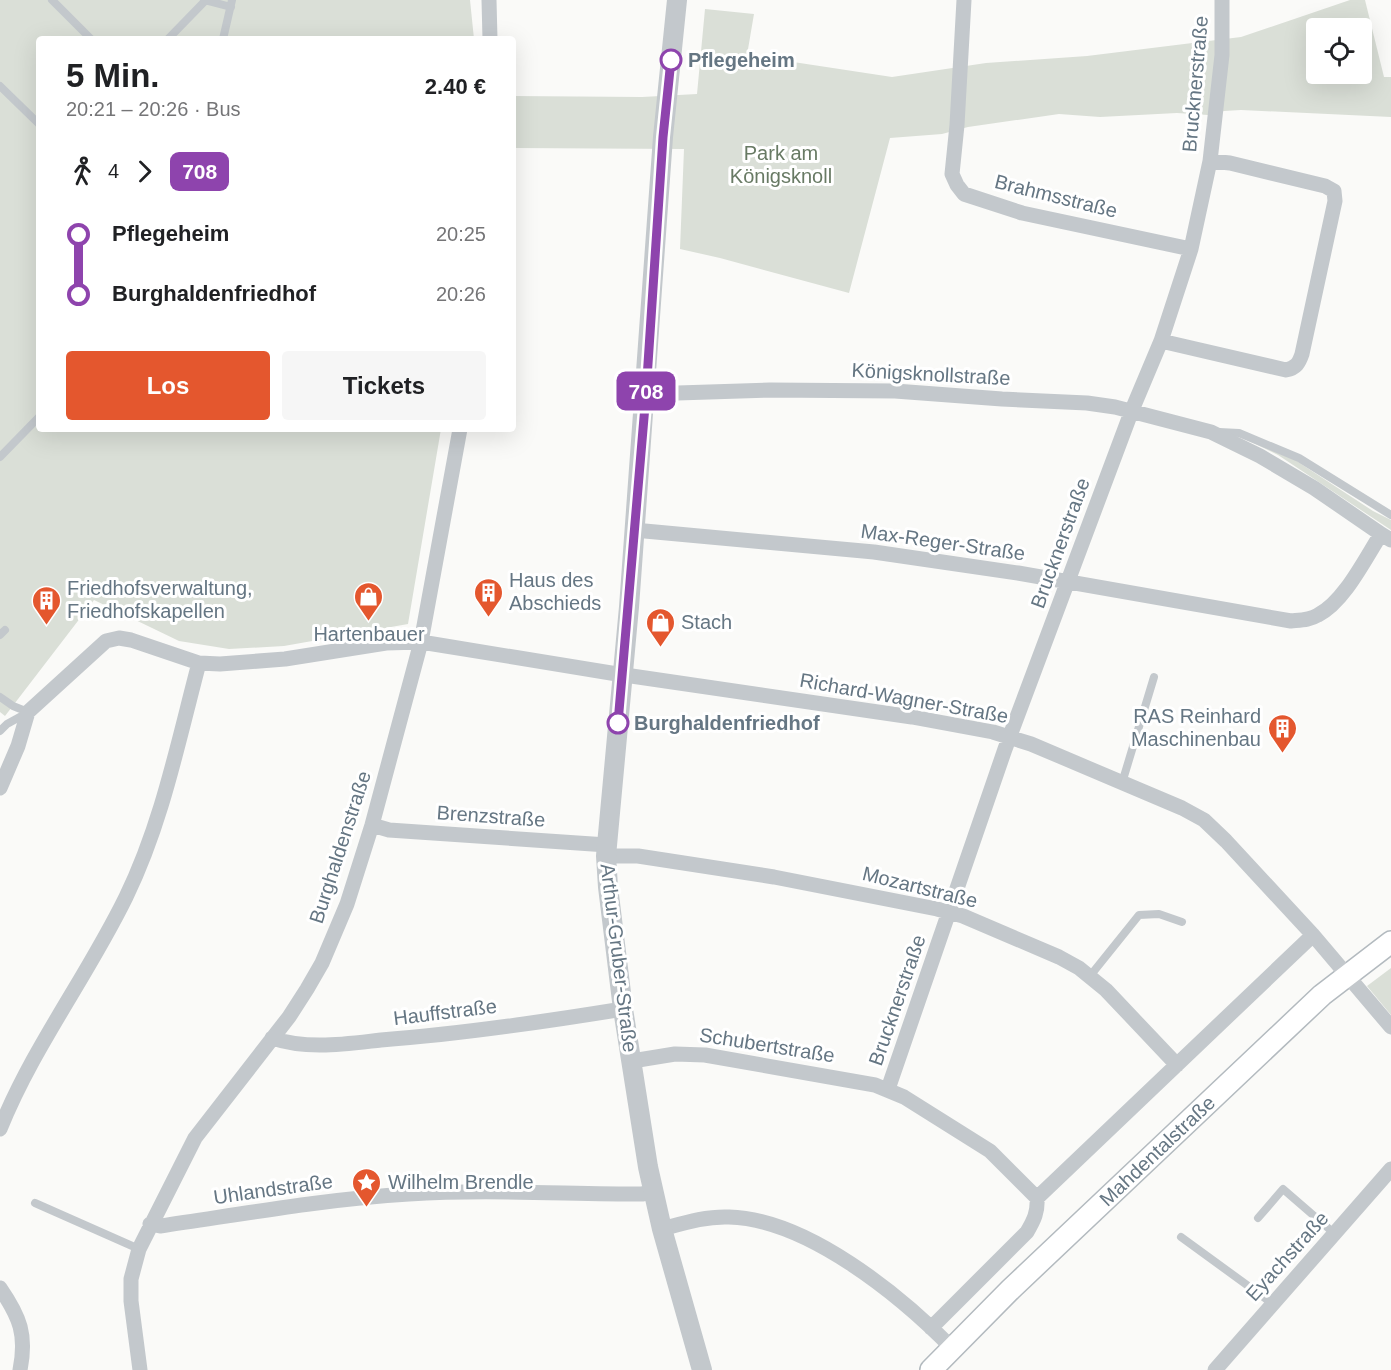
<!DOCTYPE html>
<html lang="de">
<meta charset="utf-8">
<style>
:root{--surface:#fff;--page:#f6f6f6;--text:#202124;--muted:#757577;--accent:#e4572e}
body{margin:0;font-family:Helvetica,sans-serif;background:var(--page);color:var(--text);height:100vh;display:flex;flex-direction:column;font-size:22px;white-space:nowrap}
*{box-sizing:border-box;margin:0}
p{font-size:20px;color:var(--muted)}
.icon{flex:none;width:33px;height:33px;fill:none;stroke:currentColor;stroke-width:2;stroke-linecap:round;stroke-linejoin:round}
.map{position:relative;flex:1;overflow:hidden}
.drawer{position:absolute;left:36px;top:36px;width:480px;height:396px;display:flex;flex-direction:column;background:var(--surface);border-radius:6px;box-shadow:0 6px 24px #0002}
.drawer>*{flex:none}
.badge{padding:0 12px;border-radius:9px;font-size:21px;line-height:39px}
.controls{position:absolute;left:1306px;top:18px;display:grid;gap:12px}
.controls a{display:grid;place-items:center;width:66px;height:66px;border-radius:6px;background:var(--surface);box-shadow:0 6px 24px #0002;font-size:30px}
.map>.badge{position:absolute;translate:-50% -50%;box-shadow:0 0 0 3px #fff}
.legs{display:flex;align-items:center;gap:9px;height:66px;padding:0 30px;font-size:20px}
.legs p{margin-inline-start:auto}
.headline{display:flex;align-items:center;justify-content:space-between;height:102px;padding:0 30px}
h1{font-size:33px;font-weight:700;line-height:45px}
.cta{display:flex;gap:12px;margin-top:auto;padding:12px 30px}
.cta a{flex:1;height:69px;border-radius:6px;background:var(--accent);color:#fff;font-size:24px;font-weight:700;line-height:69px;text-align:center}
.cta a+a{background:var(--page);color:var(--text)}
ul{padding:0 30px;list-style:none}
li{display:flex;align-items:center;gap:21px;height:60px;font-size:22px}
li i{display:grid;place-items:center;width:9px;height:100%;margin:0 8px;background:currentColor}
li i::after{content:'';width:15px;height:15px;margin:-8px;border:4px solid;border-radius:50%;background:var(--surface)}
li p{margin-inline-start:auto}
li:first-child i{background:linear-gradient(#0000 50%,currentColor 0)}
li:last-child i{background:linear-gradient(currentColor 50%,#0000 0)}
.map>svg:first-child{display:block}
.green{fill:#dadfd7;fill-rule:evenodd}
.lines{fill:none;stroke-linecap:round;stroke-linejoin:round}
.secondary-casing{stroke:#b3babf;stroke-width:24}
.service{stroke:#c3c8cc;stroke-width:8}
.minor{stroke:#c3c8cc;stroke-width:15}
.tertiary{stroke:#c3c8cc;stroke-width:20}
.secondary{stroke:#fff;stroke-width:21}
.line-1-casing{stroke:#fff;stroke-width:14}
.line-1{stroke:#8e44ad;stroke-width:9}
.stop-1-dot{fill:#fff;stroke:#8e44ad;stroke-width:3}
.labels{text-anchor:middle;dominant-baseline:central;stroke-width:6;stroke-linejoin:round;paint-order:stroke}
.stop-label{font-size:20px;font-weight:bold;fill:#657683;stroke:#fff;text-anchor:start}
.street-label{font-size:20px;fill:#657683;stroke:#fff}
.park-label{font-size:20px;fill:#687a64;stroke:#fff}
.poi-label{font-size:20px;fill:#657683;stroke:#fff;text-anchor:start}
</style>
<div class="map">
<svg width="1391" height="1370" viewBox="0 0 1391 1370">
<rect width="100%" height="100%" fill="#fafaf8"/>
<path class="green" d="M 0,0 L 470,0 L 474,39 L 39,39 L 39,429 L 441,429 L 408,624 L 284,646 L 229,649 L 179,641 L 94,600 L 5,716 L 0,712 Z
M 1350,0 L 1365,0 L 1384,77 L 1391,77 L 1391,117 L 1241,110 L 1224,111 L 1208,115 L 1177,113 L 1100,117 L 1059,114 L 968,127 L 942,134 L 890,138 L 849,293 L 720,258 L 680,249 L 684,149 L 513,148 L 513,96 L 642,97 L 697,94 L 705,9 L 754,14 L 747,55 L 892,77 L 986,63 L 1087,56 L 1241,37 ZM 1317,28 L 1362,28 L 1362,74 L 1317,74 Z
M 1243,438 L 1295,460 L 1373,511 L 1391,520 L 1391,530 L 1278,455 Z
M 1391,968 L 1391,1015 L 1367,986 Z"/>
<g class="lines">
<defs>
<g id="secondary">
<path id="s1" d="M 931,1370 L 1011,1289 L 1322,995 L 1391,942"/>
</g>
</defs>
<use href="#secondary" class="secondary-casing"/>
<path class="service" d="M 52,0 L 91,39
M 204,0 L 231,7
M 168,39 L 205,1
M 223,39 L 232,0
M 0,86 L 39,124
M 1219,432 L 1239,433 L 1299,458 L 1391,515
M 0,457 L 39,417
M 0,635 L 5,630
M 0,697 L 13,706 L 28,712
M 0,731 L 7,724 L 27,713
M 1122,783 L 1154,677
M 1090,976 L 1139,915 L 1159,914 L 1182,922
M 35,1203 L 139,1249
M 1258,1218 L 1283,1189 L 1335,1234
M 1181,1237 L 1273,1304"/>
<path class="minor" d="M 489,0 L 490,39
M 964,0 L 957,125 L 952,174 L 957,185 L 964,194 L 1022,213 L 1191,249
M 1161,341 L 1286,370 C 1296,368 1299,363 1302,354 L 1335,201 L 1334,191 L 1325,186 L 1230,163 L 1210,161
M 646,394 L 770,390 L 895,391 L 1002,399 L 1087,403 L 1115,407 L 1211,432 L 1260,456 L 1314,488 L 1381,534 L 1391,540
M 634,530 L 874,552 L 1018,573 L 1291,621 C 1301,620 1310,620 1318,615 C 1344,602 1365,559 1381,534
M 0,788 L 18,746 L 28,712 L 106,641 L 119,638 L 131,640 L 199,663 L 220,664 L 285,659 L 386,643 L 421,642 L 611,673 L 912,717 L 993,732 L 1031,744 L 1182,808 L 1204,820 L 1226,841 L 1313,935 L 1391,1027
M 372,825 L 389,830 L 607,845
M 606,856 L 638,856 L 774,877 L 937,909 L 963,916 L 1059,957 L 1079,968 L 1106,990 L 1177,1065
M 272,1038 C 307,1050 345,1044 381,1040 C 462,1034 543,1022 623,1009
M 632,1061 L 675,1054 L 705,1055 L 875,1085 L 904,1097 L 990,1151 L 1037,1198
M 888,1089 L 1005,749 L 1132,410 L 1161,341 L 1191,249 L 1210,161 L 1222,55 L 1222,0
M 0,1129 C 33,1047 87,977 126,897 C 162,823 178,742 199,663
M 150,1224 L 160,1226 C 243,1214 326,1199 409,1194 C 486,1189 564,1194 642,1194 L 653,1192
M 662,1229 C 684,1223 706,1216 729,1217 C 807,1219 900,1295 953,1349
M 0,1288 C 20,1317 27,1335 20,1370
M 931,1328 L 1027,1232 C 1034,1220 1038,1212 1037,1198 L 1313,935
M 140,1370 L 131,1301 L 131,1279 L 139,1249 L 195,1138 L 289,1017 L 307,989 L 322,963 L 347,904 L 372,825 L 421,642 L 460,429
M 1215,1370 L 1391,1169"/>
<path class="tertiary" d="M 677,0 L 663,137 L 629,607 L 606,856 L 608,887 L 623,1009 L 648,1167 L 662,1229 L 702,1370"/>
<use href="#secondary" class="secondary"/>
</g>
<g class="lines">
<defs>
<path id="line-1" d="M 618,723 L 646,394 L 663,137 L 671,60"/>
</defs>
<use href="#line-1" class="line-1-casing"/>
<use href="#line-1" class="line-1"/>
</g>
<defs>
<symbol id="building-pin" viewBox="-11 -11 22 30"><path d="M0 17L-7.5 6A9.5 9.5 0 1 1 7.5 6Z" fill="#e4572e" stroke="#fff"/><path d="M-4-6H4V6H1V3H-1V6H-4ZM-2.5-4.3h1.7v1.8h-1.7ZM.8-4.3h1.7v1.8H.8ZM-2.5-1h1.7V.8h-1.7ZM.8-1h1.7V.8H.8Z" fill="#fff"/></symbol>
<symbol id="shop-pin" viewBox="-11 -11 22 30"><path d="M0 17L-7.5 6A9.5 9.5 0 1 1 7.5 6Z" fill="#e4572e" stroke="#fff"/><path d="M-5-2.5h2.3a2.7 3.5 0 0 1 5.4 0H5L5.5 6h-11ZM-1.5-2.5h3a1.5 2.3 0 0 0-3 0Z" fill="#fff"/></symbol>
<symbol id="sight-pin" viewBox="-11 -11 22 30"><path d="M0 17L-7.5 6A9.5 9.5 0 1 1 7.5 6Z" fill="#e4572e" stroke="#fff"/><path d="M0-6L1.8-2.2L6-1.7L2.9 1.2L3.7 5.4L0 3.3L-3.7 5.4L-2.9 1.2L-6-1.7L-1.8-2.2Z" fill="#fff"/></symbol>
</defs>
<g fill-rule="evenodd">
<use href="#building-pin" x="472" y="576" width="33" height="45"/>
<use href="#shop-pin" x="352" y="580" width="33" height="45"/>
<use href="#building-pin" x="30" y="584" width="33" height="45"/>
<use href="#shop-pin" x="644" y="606" width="33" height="45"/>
<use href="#building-pin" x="1266" y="712" width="33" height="45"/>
<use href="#sight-pin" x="350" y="1166" width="33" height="45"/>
</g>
<g class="stop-1-dot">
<circle cx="671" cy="60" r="10"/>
<circle cx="618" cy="723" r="10"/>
</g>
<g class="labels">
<g class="stop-label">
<text x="688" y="60">Pflegeheim</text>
<text x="634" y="723">Burghaldenfriedhof</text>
</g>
<g class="street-label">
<text transform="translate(1195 84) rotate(-85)">Brucknerstraße</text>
<text transform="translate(1056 196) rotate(14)">Brahmsstraße</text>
<text transform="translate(931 374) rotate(3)">Königsknollstraße</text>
<text transform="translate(943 542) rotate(8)">Max-Reger-Straße</text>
<text transform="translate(1060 543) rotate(-70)">Brucknerstraße</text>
<text transform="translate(904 698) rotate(10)">Richard-Wagner-Straße</text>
<text transform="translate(491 816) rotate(4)">Brenzstraße</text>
<text transform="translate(340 847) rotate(-72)">Burghaldenstraße</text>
<text transform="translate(920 887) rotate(14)">Mozartstraße</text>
<text transform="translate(619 958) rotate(83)">Arthur-Gruber-Straße</text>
<text transform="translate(897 1000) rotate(-71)">Brucknerstraße</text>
<text transform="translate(445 1012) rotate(-7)">Hauffstraße</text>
<text transform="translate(767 1045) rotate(9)">Schubertstraße</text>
<text stroke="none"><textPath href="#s1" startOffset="315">Mahdentalstraße</textPath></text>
<text transform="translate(273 1189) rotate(-8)">Uhlandstraße</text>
<text transform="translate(1287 1256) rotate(-48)">Eyachstraße</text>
</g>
<g class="park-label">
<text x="781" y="153">Park am<tspan x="781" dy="23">Königsknoll</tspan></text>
</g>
<g class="poi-label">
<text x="509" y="580">Haus des<tspan x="509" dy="23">Abschieds</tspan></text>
<text x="67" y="588">Friedhofsverwaltung,<tspan x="67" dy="23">Friedhofskapellen</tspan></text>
<text x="681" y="622">Stach</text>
<text x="369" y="634" text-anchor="middle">Hartenbauer</text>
<text x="1261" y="716" text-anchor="end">RAS Reinhard<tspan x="1261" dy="23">Maschinenbau</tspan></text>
<text x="388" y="1182">Wilhelm Brendle</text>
</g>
</g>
</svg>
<div class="controls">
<a><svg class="icon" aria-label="locate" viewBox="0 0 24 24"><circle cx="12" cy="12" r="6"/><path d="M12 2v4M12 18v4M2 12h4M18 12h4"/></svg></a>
</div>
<b class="badge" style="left:646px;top:391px;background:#8e44ad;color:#fff">708</b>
<section class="drawer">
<div class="headline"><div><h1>5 Min.</h1><p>20:21 – 20:26 · Bus</p></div><b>2.40 €</b></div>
<div class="legs"><svg class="icon" aria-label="walk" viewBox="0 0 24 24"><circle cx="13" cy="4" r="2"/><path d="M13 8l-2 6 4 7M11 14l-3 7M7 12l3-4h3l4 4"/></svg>4<svg class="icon" aria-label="forward" viewBox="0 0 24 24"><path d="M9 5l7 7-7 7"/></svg><b class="badge" style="background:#8e44ad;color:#fff">708</b></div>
<ul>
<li><i style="color:#8e44ad"></i><b>Pflegeheim</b><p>20:25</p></li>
<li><i style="color:#8e44ad"></i><b>Burghaldenfriedhof</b><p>20:26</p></li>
</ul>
<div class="cta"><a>Los</a><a>Tickets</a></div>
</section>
</div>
